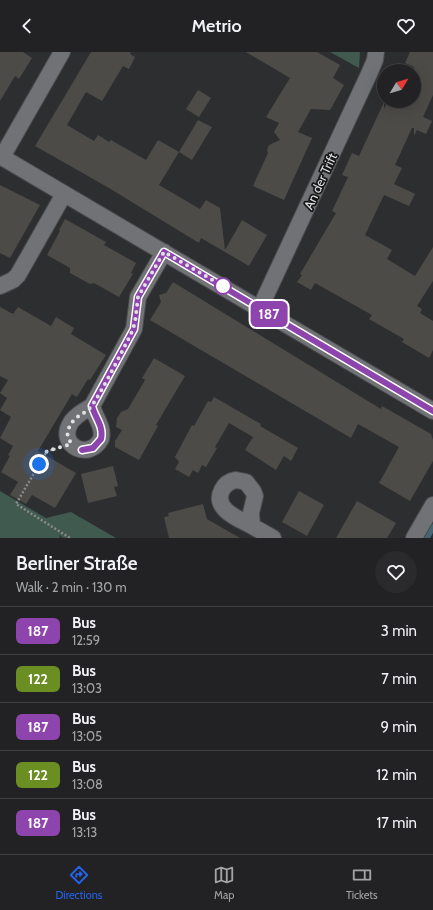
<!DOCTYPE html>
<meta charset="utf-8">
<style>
:root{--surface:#222224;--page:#2a2a2c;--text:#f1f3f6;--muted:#a2a4a6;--line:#3f3f41;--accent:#2563eb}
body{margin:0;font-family:Cabin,sans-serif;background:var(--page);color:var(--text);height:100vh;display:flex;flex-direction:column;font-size:15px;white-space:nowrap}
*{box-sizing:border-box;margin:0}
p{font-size:13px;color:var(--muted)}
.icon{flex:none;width:22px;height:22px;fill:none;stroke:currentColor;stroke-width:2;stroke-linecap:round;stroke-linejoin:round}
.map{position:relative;height:486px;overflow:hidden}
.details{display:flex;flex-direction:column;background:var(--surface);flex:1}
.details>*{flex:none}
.badge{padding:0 8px;border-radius:6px;font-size:14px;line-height:26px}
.needle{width:26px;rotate:52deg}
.fabs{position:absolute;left:377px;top:12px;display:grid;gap:8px}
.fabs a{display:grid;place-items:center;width:44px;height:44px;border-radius:50%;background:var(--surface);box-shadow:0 4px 16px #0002,0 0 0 1px var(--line);font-size:20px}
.you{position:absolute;width:20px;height:20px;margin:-10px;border:3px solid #fff;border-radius:50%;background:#1a73e8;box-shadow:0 0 0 6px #1a73e833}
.map>.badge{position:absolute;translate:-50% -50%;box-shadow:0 0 0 2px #fff}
.round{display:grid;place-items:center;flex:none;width:42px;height:42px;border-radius:21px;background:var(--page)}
.headline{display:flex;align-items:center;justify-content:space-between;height:68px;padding:0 16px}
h1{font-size:19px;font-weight:600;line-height:30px}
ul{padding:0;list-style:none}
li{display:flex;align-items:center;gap:12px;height:48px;padding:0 16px;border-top:1px solid var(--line)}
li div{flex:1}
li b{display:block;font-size:15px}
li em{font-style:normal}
li .badge{min-width:44px;font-weight:700;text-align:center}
header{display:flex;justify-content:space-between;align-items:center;height:52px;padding:0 16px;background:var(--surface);font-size:18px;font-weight:600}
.tab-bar{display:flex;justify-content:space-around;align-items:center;height:56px;border-top:1px solid var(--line);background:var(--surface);font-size:11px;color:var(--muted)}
.tab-bar a{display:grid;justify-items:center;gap:2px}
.tab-bar .selected{color:var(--accent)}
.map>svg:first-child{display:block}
.green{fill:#415a4f}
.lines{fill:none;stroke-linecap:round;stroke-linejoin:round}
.stream{stroke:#456572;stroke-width:5.5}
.building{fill:#4d4b48}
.minor-casing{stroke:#4a4b4d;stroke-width:18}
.path{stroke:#898a8c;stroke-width:2.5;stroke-dasharray:2 2;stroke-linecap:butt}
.minor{stroke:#717275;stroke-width:16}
.line-casing{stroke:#fff;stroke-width:9}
.line{stroke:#8e44ad;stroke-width:6}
.walk{stroke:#e0e1e3;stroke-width:4;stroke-dasharray:0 7.2}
.stop-dot{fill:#fff;stroke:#8e44ad;stroke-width:2}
.labels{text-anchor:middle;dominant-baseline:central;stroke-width:3.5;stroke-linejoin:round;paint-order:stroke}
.street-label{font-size:13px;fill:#e0e1e3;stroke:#161617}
</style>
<header><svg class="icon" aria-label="back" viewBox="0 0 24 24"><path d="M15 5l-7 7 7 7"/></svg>Metrio<svg class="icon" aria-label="heart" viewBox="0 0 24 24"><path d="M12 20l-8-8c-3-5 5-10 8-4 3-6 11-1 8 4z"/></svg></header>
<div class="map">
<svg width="433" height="486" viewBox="0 0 433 486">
<rect width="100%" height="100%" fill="#2d2e30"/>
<path class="green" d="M 330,0 L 360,0 L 359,16 Z
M 0,439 L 46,466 L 71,460 L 116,486 L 63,486 L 59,483 L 60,486 L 0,486 Z"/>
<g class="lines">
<path class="stream" d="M 427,486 L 433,475"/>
</g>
<path class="building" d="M 0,0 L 23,0 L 32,6 L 19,27 L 15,24 L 0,49 Z
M 91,0 L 131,0 L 130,2 L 135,5 L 129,17 L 123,14 L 102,49 L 86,40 L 67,73 L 94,89 L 98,83 L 109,90 L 111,88 L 146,108 L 158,88 L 179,100 L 159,133 L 200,157 L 206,148 L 220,156 L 225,198 L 242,168 L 267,183 L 249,214 L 201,186 L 199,191 L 109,136 L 35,94 Z
M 246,0 L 317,0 L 340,13 L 333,26 L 344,33 L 330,58 L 311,57 L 298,80 L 312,86 L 284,148 L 253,134 L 268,101 L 267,98 L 269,93 L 280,88 L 274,80 L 279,71 L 266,65 L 290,26 Z
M 410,0 L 433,0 L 433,43 L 423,65 L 432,69 L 426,82 L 417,78 L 414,84 L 414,76 L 412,76 L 395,113 L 402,116 L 394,132 L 415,142 L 409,154 L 384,143 L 365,183 L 392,198 L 387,207 L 415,224 L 433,195 L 433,229 L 417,254 L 422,257 L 420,261 L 433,269 L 433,298 L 429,306 L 402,290 L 404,287 L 369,267 L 372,263 L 315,231 L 311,238 L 297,230 L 302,223 L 300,222 L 336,161 L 332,159 L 348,125 L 342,123 L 352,101 L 359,104 L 384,50 L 384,57 L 388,49 L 414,49 L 414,15 L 405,11 Z
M 198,38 L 211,46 L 199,65 L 186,57 Z
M 198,68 L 212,75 L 192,108 L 179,100 Z
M 0,133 L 40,153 L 10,206 L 0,201 Z
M 65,167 L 106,190 L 104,193 L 136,211 L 131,221 L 133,222 L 119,245 L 94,231 L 90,232 L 70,221 L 70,216 L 47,203 L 60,179 L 59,178 Z
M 173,230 L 381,357 L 382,354 L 431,382 L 433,388 L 433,409 L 410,449 L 379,431 L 399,395 L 358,372 L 351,386 L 150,268 L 161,250 L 159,243 L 166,241 Z
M 0,255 L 13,262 L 18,255 L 51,274 L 56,265 L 74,276 L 71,282 L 106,303 L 90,328 L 88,327 L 77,345 L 72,342 L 38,399 L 76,421 L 55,456 L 32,443 L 26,452 L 10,443 L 18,430 L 1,420 L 10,404 L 8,403 L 13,394 L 0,386 L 11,365 L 0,358 L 7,346 L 0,341 L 8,328 L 0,324 Z
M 154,306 L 185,324 L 156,373 L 158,374 L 139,408 L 115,395 L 115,389 L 122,378 L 116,375 L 117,366 L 121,360 L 128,357 L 145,328 L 142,326 Z
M 214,345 L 261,372 L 260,374 L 298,396 L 291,409 L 284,404 L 276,418 L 245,398 L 253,385 L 229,371 L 215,395 L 217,396 L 206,415 L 202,413 L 198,421 L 193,418 L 189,425 L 175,417 L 179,410 L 175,405 L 192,373 L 194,374 L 208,349 L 211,350 Z
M 113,414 L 118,434 L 114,435 L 117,444 L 88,451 L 81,422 Z
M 299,439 L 324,453 L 307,484 L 282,470 Z
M 357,449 L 396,471 L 387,486 L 336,486 Z
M 203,452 L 207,467 L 240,486 L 169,486 L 164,465 L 169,464 L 168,461 Z"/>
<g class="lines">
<defs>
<path id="minor" d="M 0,104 L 433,359
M 2,105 L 62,0
M 0,234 L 13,228 L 18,223 L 64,142
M 260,256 L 369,22 L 375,8 L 376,0
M 92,354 C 84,359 74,364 70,372 C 58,394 89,409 101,387 C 104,374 95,366 92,354 L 134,277 L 138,245 L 164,200
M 236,428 L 246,430 L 253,439 L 255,444 L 251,461 L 252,474 C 239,467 212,457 222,438 C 225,432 230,429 236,428 Z
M 252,474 L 273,486
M 414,486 L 433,453"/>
</defs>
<use href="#minor" class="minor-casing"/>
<path class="path" d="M 56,397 L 47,399 L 16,452 L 70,486"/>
<use href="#minor" class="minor"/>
</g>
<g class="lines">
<defs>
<path id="line" d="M 82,398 L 93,396 L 101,387 C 104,374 95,366 92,354 L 134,277 L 138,245 L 164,200 L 433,359"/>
</defs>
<use href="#line" class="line-casing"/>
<use href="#line" class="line"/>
<path class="walk" d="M 39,412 L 47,399 L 71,392 L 67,381 C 74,360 85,365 93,352 C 107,330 119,305 131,282 L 135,271 L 138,245 L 164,200 L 223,234"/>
</g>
<circle class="stop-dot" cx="223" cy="234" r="8"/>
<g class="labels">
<g class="street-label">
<text transform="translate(320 129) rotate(-65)">An der Trift</text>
</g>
</g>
</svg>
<div class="fabs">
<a><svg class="needle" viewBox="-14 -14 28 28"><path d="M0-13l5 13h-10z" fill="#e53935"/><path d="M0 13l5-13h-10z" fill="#a2a4a6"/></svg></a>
</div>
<div class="you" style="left:39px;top:412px"></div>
<b class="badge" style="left:269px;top:262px;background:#8e44ad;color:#fff">187</b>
</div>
<section class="details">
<div class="headline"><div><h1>Berliner Straße</h1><p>Walk · 2 min · 130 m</p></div><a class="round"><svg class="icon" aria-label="heart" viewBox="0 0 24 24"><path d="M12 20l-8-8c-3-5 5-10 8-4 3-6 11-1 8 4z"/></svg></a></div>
<ul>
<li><span class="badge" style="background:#8e44ad;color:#fff">187</span><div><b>Bus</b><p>12:59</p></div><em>3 min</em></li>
<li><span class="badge" style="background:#6b8e23;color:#fff">122</span><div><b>Bus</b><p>13:03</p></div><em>7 min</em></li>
<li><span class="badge" style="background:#8e44ad;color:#fff">187</span><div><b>Bus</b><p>13:05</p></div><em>9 min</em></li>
<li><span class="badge" style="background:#6b8e23;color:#fff">122</span><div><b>Bus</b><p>13:08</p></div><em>12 min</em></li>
<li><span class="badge" style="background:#8e44ad;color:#fff">187</span><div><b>Bus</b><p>13:13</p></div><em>17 min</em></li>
</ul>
</section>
<nav class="tab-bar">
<a class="selected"><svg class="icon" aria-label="directions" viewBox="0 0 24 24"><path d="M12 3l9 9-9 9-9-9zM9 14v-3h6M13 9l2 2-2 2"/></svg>Directions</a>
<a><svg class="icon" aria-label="map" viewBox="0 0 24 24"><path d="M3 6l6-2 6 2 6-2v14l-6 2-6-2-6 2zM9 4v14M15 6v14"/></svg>Map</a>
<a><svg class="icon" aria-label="tickets" viewBox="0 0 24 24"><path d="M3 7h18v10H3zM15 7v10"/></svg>Tickets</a>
</nav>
